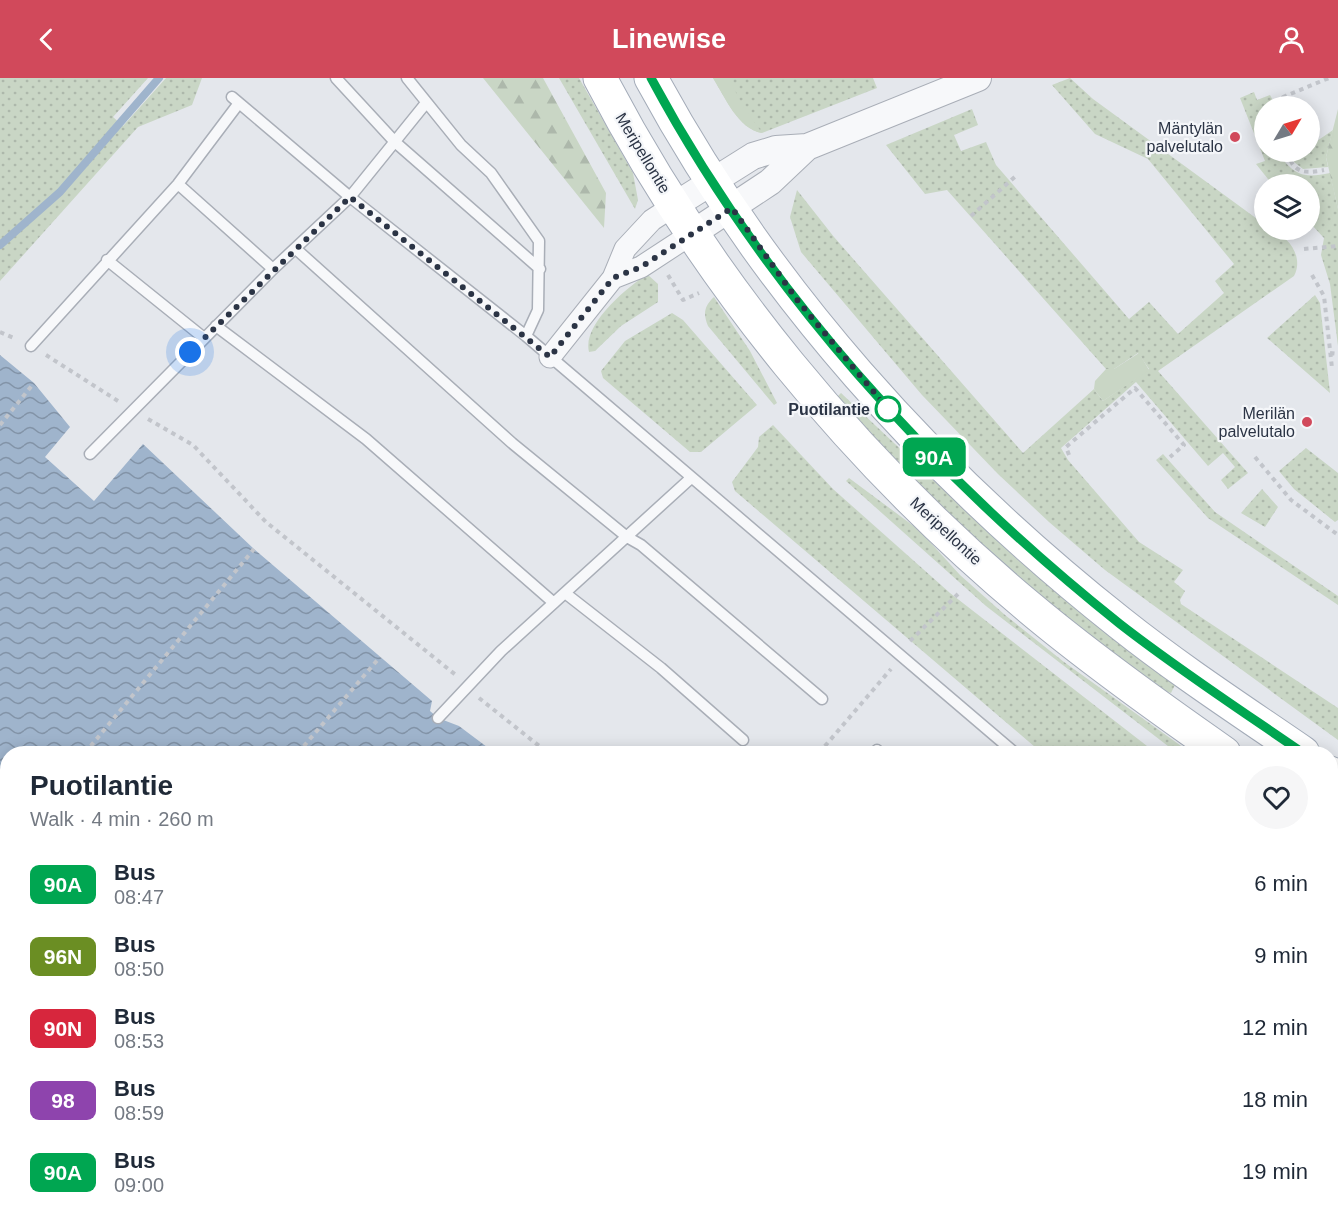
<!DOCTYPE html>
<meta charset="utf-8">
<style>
:root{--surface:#fff;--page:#f6f6f7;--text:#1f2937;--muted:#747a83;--accent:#d1495b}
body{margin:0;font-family:Arial,sans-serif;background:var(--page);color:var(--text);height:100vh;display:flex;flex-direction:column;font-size:22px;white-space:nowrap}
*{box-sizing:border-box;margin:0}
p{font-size:20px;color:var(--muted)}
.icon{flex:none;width:33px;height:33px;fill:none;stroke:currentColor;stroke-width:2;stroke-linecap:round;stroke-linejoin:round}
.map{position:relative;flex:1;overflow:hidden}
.drawer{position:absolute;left:0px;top:668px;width:1338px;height:476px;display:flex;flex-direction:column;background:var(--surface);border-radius:24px 24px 0 0;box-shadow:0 3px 15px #0003}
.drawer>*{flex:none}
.badge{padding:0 12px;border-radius:9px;font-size:21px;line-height:39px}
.needle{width:39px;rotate:52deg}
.controls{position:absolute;left:1254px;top:18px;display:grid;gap:12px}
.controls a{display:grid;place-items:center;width:66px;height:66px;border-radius:50%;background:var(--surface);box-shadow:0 3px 15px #0003;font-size:30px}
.you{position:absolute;width:30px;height:30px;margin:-15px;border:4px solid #fff;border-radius:50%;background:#1a73e8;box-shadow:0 0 0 9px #1a73e833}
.map>.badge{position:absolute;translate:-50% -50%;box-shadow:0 0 0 3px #fff}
.round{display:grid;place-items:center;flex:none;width:63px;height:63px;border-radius:32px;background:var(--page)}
.head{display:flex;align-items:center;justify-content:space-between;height:102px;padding:0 30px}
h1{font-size:28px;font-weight:800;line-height:45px}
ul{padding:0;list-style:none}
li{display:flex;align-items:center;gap:18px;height:72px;padding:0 30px}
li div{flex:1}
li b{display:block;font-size:22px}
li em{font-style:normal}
li .badge{min-width:66px;font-weight:700;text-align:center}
header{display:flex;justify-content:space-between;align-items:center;height:78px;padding:0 30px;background:var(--accent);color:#fff;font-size:27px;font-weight:800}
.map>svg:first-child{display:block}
.grass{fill:url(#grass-dots)}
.forest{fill:url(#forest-firs)}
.park{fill:#c9d6c5}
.water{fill:url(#water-waves)}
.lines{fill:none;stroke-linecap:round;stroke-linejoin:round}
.stream{stroke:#9fb4cc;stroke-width:8}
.service-casing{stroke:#a9aeb7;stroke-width:13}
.minor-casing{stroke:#a9aeb7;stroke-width:23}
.tertiary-casing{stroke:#a9aeb7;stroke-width:28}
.primary-casing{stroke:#a3abb8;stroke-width:35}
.path{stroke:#c2c5cb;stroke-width:4;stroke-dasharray:4.5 4.5;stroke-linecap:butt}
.service{stroke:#f7f8fa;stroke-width:10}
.minor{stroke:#f7f8fa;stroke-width:21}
.tertiary{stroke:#f7f8fa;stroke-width:26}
.primary{stroke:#fff;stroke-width:33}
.line-casing{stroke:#fff;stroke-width:14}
.line{stroke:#00a651;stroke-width:9}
.walk{stroke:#2b3445;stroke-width:6;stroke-dasharray:0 10.8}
.poi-dot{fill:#d1495b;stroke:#f4f6f9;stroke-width:2}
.stop-dot{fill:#fff;stroke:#00a651;stroke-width:3}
.labels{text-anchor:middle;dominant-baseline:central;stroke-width:4.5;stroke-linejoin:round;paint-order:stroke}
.poi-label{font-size:16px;fill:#2b3445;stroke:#f4f6f9;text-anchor:end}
.street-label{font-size:16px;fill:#2b3445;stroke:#f4f6f9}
.stop-label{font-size:16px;font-weight:bold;fill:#2b3445;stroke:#f4f6f9;text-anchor:end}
</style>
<header><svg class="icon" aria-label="back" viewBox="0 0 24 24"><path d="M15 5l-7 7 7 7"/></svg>Linewise<svg class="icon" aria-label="person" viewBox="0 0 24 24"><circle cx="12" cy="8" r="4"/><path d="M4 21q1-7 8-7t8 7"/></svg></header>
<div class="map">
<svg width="1338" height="1142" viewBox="0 0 1338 1142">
<defs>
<pattern id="grass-dots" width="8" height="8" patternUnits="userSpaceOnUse" patternTransform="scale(1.5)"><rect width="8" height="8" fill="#c9d6c5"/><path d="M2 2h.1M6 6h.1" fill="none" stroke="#adb8ab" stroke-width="1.8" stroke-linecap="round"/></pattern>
<pattern id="forest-firs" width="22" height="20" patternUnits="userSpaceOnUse" patternTransform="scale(1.5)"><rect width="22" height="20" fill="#c9d6c5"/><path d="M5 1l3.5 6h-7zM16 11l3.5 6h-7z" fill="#adb8ab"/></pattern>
<pattern id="water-waves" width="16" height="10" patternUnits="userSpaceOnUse" patternTransform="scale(1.5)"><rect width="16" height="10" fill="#9fb4cc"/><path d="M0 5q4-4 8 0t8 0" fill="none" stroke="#8293a7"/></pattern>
</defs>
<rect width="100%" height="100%" fill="#e4e7ec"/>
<path class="grass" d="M 0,0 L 148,0 L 113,39 L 123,48 L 166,0 L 202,0 L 192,27 L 138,49 L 0,203 Z
M 559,0 L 579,0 L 633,95 L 638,122 L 635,131 Z
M 713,0 L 873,0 L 877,10 L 762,55 C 738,51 725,19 713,0 Z
M 1070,0 L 1093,21 L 1264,146 L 1264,152 C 1286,152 1305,178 1294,198 L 1158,293 L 1248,395 L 1228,411 L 1221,402 L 1235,389 L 1223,375 L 1208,388 L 1136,304 L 1061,370 L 1068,382 L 1139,464 L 1183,492 L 1174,504 L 1185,513 L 1180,522 L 1181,526 L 1338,630 L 1338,662 L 1105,492 L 1049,444 L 998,396 L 922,317 L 801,174 L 790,139 L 797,112 L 834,159 L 1023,375 L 1094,311 L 1103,323 L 1149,291 L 1138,275 L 1114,291 L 1106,291 L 947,112 L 925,116 L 886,67 L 972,31 L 978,47 L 954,57 L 961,73 L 986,64 L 996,87 L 1129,241 L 1149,224 L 1178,256 L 1224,215 L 1215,203 L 1234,186 L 1148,81 L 1095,56 L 1052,7 Z
M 1254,14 L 1257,22 L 1270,17 L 1276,28 L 1264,28 L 1264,74 L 1285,74 L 1285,84 C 1299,100 1310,99 1330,95 L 1338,131 L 1338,268 L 1330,206 L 1321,177 L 1324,160 L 1310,145 L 1310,106 L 1272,106 L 1256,86 L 1265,83 L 1240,20 Z
M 1310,52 L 1314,65 L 1333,52 L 1326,79 L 1328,89 L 1303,91 L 1294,84 L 1292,74 L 1310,74 Z
M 647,196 L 658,206 L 658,224 L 621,248 L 595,273 L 589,274 C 582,246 627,210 647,196 Z
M 1315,217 L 1320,225 L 1330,315 L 1267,260 Z
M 714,219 L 750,273 L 777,325 L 774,327 L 708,248 C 703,236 704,228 714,219 Z
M 672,235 L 683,242 L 757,327 L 701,374 L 690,374 L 603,300 L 601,293 L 625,263 Z
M 841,315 L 1017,481 L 1106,554 L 1172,604 L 1175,607 L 1171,615 L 1154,609 L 1097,568 L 954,444 L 837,319 Z
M 773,347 L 833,411 L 950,515 L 1156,675 L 1042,675 L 735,413 L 732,404 L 758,369 L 759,359 Z
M 1306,370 L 1338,395 L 1338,442 L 1335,444 L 1294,411 L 1279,393 Z
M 1163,376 L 1215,434 L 1338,518 L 1338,527 L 1208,440 L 1156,382 Z
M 849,400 L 919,452 L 960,497 L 1005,537 L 1064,584 L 1191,675 L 1177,675 L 986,528 L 846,403 Z
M 1262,411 L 1278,429 L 1265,449 L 1241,435 Z
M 1331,820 L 1338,826 L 1338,927 L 1331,921 Z"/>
<path class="forest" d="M 483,0 L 543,0 L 606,115 L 604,150 Z
M 1338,31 L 1338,131 L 1326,79 Z"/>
<path class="park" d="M 713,0 L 729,0 L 741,25 L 762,55 C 738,51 725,19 713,0 Z
M 1139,275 L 1149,292 L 1103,323 L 1094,311 L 1095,303 L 1106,291 L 1114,291 Z"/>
<path class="water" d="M 0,277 L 34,305 L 70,349 L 45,379 L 94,423 L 143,366 L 254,471 L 432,623 L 430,633 L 438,640 L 459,648 L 495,675 L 8,675 L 8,1136 L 1035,1136 L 1043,1142 L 0,1142 Z"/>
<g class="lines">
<path class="stream" d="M 0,167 L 60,114 L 159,0"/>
<defs>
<path id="service" d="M 336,0 L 395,64 L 540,191
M 407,0 L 461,67 L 491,95 L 539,163 L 538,232 L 526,258
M 232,19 L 350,119 L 526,258 L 1015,675
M 178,106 L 273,191
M 296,171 L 512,365 L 627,459 L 641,467 L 822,621
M 107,182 L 204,260
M 216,248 L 366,361 L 554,525
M 31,268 L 178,106 L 239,25
M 90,376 L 273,191 L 350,119 L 426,25
M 565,515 L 661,590 L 743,662
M 438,640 L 501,573 L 691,400
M 877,672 L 880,675
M 1330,952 L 1338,959
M 1131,1142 L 1137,1136"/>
<path id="minor" d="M 613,200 L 641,189 L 693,155
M 550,279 L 613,200 L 625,171 L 652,142 L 675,127
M 1330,789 L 1338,779"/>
<path id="tertiary" d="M 675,127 L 753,78 L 776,71 L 807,69 L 978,0
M 693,155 L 770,104 L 807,69"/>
<path id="primary" d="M 600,0 C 705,202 855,384 1030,530 C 1092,582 1158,629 1224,675
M 651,0 C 766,213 932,396 1120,545 C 1179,592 1242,633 1303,675
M 1330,695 L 1338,700
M 1330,750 L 1338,756"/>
</defs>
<use href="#service" class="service-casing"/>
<use href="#minor" class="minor-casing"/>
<use href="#tertiary" class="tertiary-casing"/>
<use href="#primary" class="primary-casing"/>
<path class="path" d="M 1280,28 L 1283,19 L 1329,0
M 1288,74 C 1292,95 1305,96 1324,92
M 971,138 L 1017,97
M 1304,171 L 1338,168
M 668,197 L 683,222 L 699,215
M 1312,197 L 1324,218 L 1332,290
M 0,254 L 16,261
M 1330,275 L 1338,276
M 46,277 L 118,323
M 148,341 L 193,367 L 266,444 L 457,598
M 0,347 L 34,305
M 1069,377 L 1066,369 L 1135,310 L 1184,367 L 1170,379
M 1255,379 L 1291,422 L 1338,457
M 910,563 L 958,516
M 479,620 L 548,675
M 85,675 L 254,471
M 298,675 L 380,579
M 819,675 L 891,591
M 0,777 L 8,768
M 1330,1023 L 1338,1015
M 1075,1136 L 1082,1142
M 368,1142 L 373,1136
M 558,1142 L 564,1136
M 713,1142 L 719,1136
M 937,1142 L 943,1136
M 1229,1142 L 1234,1136"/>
<use href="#service" class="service"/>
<use href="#minor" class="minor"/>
<use href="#tertiary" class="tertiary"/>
<use href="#primary" class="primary"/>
</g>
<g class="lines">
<defs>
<path id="line" d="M 651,0 C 764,211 933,397 1120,546 C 1179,592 1242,633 1303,675"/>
</defs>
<use href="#line" class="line-casing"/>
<use href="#line" class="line"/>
<path class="walk" d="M 190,274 L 350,119 L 550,279 L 613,200 L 641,189 L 732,130 L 798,223 L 888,331"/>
</g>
<g class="poi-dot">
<circle cx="1235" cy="59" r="6"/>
<circle cx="1307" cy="344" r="6"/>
</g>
<circle class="stop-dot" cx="888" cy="331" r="12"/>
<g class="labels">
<g class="poi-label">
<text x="1223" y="50">Mäntylän<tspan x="1223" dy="18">palvelutalo</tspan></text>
<text x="1295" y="335">Merilän<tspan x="1295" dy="18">palvelutalo</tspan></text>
</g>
<g class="street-label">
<text transform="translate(643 75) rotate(59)">Meripellontie</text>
<text transform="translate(946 453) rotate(43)">Meripellontie</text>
</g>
<g class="stop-label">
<text x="870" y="331">Puotilantie</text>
</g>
</g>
</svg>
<div class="controls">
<a><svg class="needle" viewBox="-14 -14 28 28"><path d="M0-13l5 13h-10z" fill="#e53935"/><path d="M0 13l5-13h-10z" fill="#747a83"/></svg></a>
<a><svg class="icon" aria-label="layers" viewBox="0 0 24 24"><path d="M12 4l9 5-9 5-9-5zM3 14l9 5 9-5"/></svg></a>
</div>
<div class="you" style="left:190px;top:274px"></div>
<b class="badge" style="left:934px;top:379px;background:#00a651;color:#fff">90A</b>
<section class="drawer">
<div class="head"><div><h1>Puotilantie</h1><p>Walk · 4 min · 260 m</p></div><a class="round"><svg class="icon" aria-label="heart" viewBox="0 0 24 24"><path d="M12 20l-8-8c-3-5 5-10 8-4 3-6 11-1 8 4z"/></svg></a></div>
<ul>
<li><span class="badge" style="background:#00a651;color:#fff">90A</span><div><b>Bus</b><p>08:47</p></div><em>6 min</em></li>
<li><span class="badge" style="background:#6b8e23;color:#fff">96N</span><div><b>Bus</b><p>08:50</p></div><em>9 min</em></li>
<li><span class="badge" style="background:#d7263d;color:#fff">90N</span><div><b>Bus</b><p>08:53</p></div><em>12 min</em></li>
<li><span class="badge" style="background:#8e44ad;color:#fff">98</span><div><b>Bus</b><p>08:59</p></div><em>18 min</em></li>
<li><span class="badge" style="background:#00a651;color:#fff">90A</span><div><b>Bus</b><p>09:00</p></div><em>19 min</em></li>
</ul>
</section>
</div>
